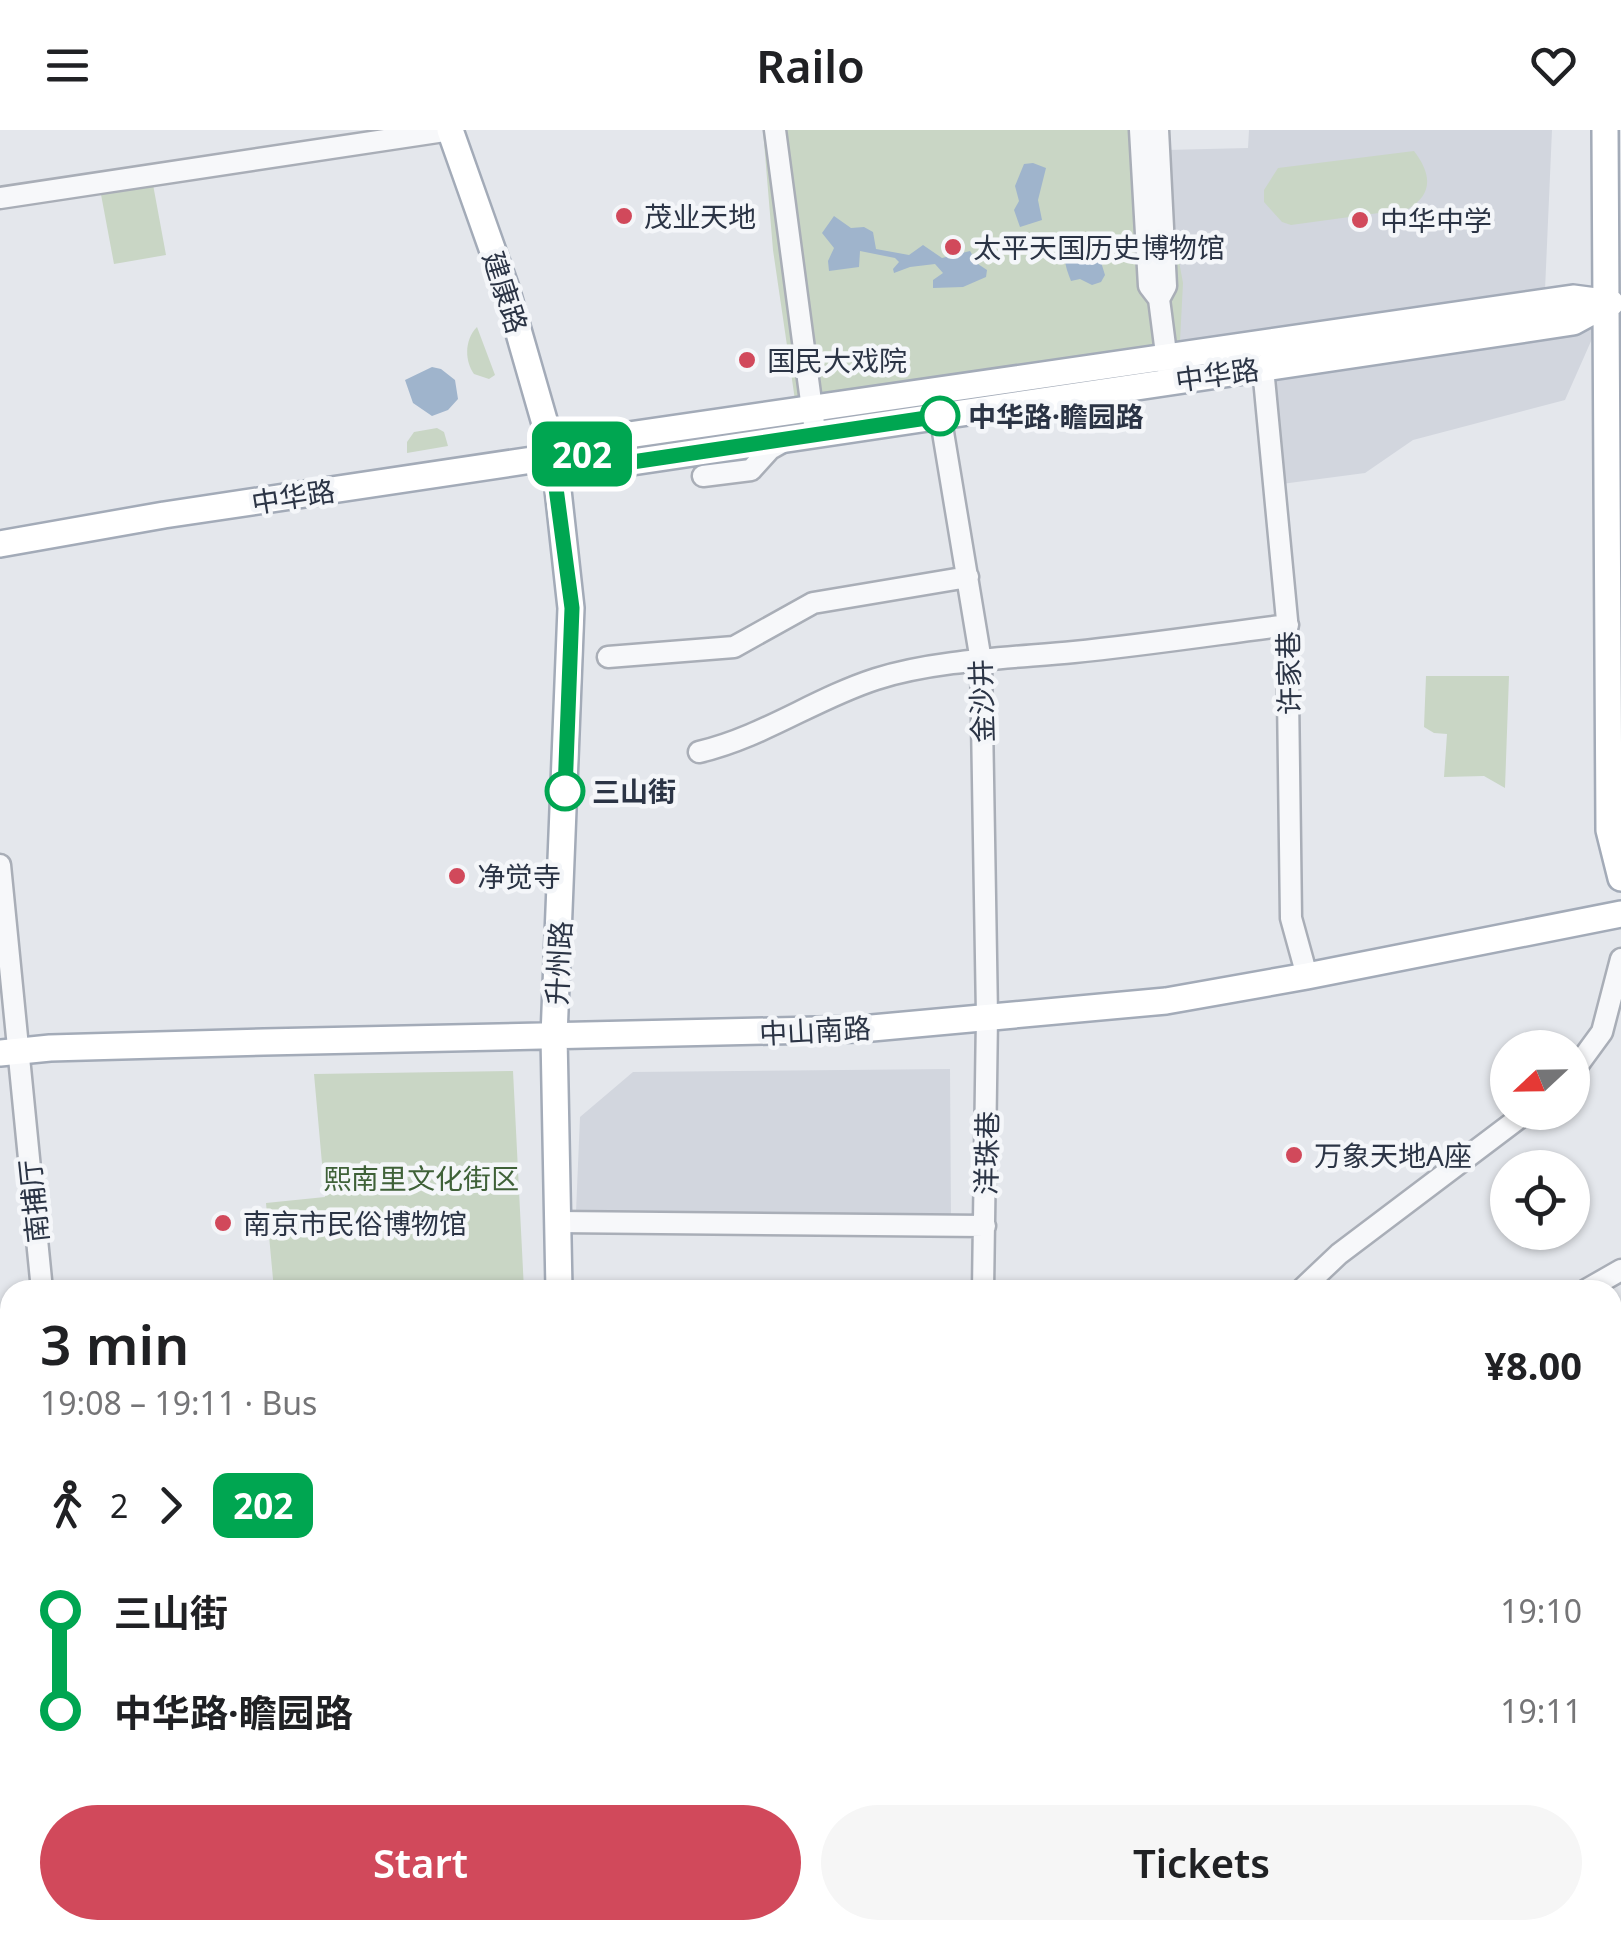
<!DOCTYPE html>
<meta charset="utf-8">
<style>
:root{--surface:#fff;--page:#f6f6f6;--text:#202124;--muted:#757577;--accent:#d1495b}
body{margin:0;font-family:"Noto Sans","Noto Sans SC",sans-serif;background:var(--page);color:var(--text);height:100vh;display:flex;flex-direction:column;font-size:38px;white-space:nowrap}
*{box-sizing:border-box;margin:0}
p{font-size:32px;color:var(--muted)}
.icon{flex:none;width:55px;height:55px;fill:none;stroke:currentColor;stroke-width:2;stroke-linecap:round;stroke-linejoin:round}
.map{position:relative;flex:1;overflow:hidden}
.panel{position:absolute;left:0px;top:1150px;width:1622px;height:660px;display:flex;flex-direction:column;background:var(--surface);border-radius:30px 30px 0 0;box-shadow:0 2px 8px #0004}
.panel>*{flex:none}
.badge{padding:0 20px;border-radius:15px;font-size:35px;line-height:65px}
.needle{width:65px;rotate:248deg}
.controls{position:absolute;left:1490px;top:900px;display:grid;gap:20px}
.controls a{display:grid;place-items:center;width:100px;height:100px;border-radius:50%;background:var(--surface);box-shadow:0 2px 8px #0004;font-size:50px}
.map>.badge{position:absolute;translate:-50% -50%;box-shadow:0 0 0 5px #fff}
.legs{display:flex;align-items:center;gap:15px;height:110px;padding:0 40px;font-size:32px}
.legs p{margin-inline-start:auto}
.overview{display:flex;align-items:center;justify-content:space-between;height:170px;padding:0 40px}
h1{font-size:55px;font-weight:600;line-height:75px}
.button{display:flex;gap:20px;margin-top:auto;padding:20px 40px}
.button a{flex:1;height:115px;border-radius:60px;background:var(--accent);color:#fff;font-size:40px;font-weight:600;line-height:115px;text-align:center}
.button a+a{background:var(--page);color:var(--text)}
ul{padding:0 40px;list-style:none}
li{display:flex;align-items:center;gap:35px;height:100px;font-size:38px}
li i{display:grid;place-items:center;width:15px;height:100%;margin:0 12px;background:currentColor}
li i::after{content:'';width:25px;height:25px;margin:-12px;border:8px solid;border-radius:50%;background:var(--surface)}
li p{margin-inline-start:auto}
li:first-child i{background:linear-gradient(#0000 50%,currentColor 0)}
li:last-child i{background:linear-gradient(currentColor 50%,#0000 0)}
header{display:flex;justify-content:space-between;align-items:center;height:130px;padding:0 40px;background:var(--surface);font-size:45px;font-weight:600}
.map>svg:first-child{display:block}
.built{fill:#d2d6de}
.green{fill:#c9d6c5}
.water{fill:#9fb4cc}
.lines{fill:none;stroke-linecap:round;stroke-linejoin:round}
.minor-casing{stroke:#a9aeb7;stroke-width:25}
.major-casing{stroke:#a3abb8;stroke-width:30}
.minor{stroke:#f7f8fa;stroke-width:20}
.major{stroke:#fff;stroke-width:25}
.line-1-casing{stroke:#fff;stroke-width:22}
.line-1{stroke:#00a651;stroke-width:15}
.poi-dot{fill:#d1495b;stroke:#f4f6f9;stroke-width:4}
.stop-1-dot{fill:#fff;stroke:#00a651;stroke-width:5}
.labels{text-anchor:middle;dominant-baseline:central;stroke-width:9;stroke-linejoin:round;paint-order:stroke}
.poi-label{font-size:28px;fill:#2b3445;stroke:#f4f6f9;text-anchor:start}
.street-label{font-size:28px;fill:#2b3445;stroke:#f4f6f9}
.stop-label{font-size:28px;font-weight:bold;fill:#2b3445;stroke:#f4f6f9;text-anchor:start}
.park-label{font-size:28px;fill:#3f6138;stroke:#f4f6f9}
</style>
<header><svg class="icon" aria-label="menu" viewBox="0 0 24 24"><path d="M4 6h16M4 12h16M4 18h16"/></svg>Railo<svg class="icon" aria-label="heart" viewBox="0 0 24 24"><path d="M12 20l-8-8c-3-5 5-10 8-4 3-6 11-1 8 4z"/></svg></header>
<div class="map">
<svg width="1621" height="1810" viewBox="0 0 1621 1810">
<rect width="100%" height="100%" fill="#e4e7ec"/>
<path class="built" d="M 1249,0 L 1552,0 L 1545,160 L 1181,222 L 1166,20 L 1248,18 Z
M 1621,172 L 1621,202 L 1607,175 L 1565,270 L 1413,310 L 1365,343 L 1274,355 L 1263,238 Z
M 950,939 L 951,1086 L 576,1082 L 580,987 L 633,942 Z"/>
<path class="green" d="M 763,0 L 1166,0 L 1168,71 L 1183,153 L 1180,211 L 1141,234 L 795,270 L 773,120 Z
M 1414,21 C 1431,43 1434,64 1408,79 L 1291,95 L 1282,92 L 1264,72 L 1264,60 L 1278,38 Z
M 152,49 L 166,125 L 114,134 L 100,59 Z
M 477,197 L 495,245 L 489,249 L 474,244 C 464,230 465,209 477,197 Z
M 437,298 L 444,302 L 448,316 L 407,323 L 407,312 L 414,302 Z
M 1426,546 L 1509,546 L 1505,658 L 1484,646 L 1444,647 L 1447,604 L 1434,603 L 1424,597 Z
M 513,941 L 524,1160 L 274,1160 L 266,1073 L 325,1067 L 314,944 Z"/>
<path class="water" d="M 1033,33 L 1046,38 L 1038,70 L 1042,90 L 1020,97 L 1014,80 L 1019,71 L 1015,56 L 1024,34 Z
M 834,86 L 851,98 L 864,97 L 873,102 L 876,119 L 909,125 L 923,115 L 942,128 L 970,121 L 978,134 L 987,140 L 986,147 L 963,157 L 933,158 L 933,150 L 943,143 L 935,134 L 910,137 L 894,143 L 893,139 L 899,132 L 895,128 L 860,121 L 859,137 L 829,141 L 828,131 L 834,118 L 822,103 Z
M 1075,112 L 1096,116 L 1105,145 L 1101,152 L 1092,155 L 1080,149 L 1071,151 C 1065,136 1060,123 1075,112 Z
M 432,237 L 441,239 L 455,250 L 458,269 L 448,280 L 432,286 L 413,273 L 405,250 Z"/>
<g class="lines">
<defs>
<path id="minor" d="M 775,0 L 814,294
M 1140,0 L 1149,156 L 1159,169 L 1168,239
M 1158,0 L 1166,156 L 1159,169
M 0,68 L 451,0
M 1263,238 L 1287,490 L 1291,788 L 1307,846
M 936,260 L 981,531 L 987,886 L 983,1160
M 703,346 L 751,340 L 770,319 L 786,310
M 608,527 L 734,517 L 813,473 L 968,447
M 699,622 C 763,607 814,569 876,549 C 936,530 1011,528 1074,522 C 1145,515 1217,504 1288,495
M 0,735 L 42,1160
M 1572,943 L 1602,902 L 1621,829
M 558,1092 L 985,1096
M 1301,1160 L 1339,1124 L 1527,982
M 1586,1160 L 1621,1140
M 1612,1278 L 1621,1273
M 0,1294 L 10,1294
M 0,1653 L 10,1651
M 1214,1800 L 1221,1810
M 721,1810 L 727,1800
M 840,1810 L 848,1800
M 1009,1810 L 1016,1800"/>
<path id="major" d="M 450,0 L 506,158 L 546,297 L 558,360 L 571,478 L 554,906 L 559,1160
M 1605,0 L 1609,700 L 1621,748
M 587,323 L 608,308 L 1573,168 L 1611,173
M 0,414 L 164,385 L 552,327 L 587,323 L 612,335 C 933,288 1253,239 1573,192 L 1608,173
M 0,923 L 50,918 L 264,912 L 861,899 L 1166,871 L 1307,846 L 1621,784
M 553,1810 L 553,1800"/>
</defs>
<use href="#minor" class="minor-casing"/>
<use href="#major" class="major-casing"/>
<use href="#minor" class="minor"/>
<use href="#major" class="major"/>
</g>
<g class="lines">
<defs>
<path id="line-1" d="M 565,661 L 572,478 L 552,328 L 587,323 L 612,335 L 940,286"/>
</defs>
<use href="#line-1" class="line-1-casing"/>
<use href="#line-1" class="line-1"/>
</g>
<g class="poi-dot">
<circle cx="624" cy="86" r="10"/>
<circle cx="1360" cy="90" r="10"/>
<circle cx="953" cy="117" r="10"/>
<circle cx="747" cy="230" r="10"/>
<circle cx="457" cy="746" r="10"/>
<circle cx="1294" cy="1025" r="10"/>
<circle cx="223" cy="1093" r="10"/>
</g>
<g class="stop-1-dot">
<circle cx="940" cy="286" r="18"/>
<circle cx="565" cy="661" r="18"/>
</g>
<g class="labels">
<g class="poi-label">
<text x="644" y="86">茂业天地</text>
<text x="1380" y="90">中华中学</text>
<text x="973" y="117">太平天国历史博物馆</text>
<text x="767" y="230">国民大戏院</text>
<text x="477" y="746">净觉寺</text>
<text x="1314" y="1025">万象天地A座</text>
<text x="243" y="1093">南京市民俗博物馆</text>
</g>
<g class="street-label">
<text transform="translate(506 162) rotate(72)">建康路</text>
<text transform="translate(1217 244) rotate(-8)">中华路</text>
<text transform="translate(293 366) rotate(-9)">中华路</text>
<text transform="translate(1288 543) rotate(-91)">许家巷</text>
<text transform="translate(981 571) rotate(-92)">金沙井</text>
<text transform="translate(558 833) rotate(-87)">升州路</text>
<text transform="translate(815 900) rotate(-3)">中山南路</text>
<text transform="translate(986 1023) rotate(-89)">洋珠巷</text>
<text transform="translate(33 1071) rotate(-96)">南捕厅</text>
</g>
<g class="stop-label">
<text x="968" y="286">中华路·瞻园路</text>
<text x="592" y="661">三山街</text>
</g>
<g class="park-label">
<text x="421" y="1048">熙南里文化街区</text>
</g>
</g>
</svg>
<div class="controls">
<a><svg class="needle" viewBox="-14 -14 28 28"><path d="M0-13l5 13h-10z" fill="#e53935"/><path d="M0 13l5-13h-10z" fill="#757577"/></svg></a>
<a><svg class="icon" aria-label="locate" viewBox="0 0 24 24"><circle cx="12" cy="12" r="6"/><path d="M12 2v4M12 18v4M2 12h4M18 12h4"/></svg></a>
</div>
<b class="badge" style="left:582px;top:324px;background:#00a651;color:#fff">202</b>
<section class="panel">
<div class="overview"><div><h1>3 min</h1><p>19:08 – 19:11 · Bus</p></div><b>¥8.00</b></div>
<div class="legs"><svg class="icon" aria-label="walk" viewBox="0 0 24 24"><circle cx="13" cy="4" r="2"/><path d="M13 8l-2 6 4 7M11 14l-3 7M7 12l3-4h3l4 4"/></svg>2<svg class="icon" aria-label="forward" viewBox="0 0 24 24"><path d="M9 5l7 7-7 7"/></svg><b class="badge" style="background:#00a651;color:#fff">202</b></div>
<ul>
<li><i style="color:#00a651"></i><b>三山街</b><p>19:10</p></li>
<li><i style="color:#00a651"></i><b>中华路·瞻园路</b><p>19:11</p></li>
</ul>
<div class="button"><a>Start</a><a>Tickets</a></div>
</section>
</div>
